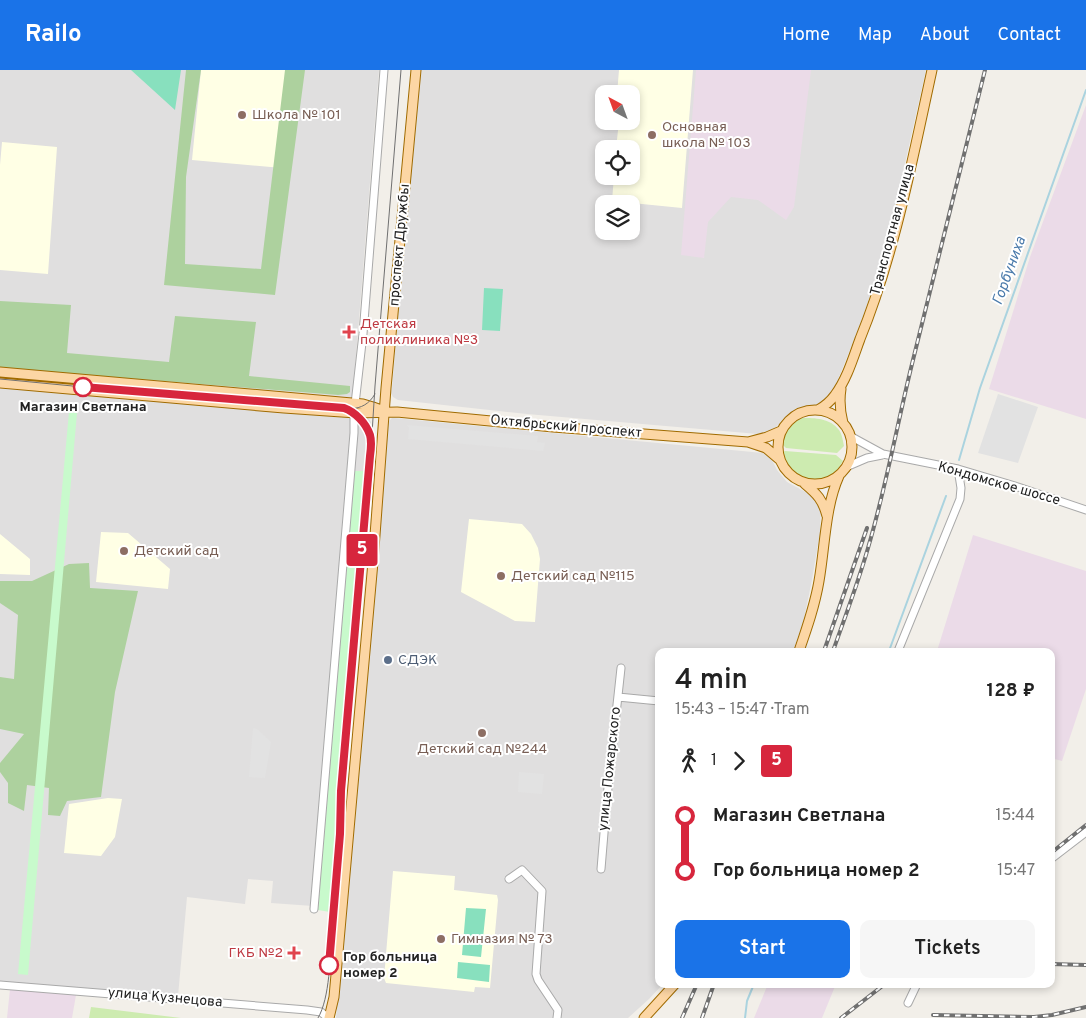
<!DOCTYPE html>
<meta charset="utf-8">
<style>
:root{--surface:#fff;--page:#f6f6f6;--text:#222;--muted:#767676;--accent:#1a73e8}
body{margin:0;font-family:Overpass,sans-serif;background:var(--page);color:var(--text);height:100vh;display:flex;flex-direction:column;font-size:19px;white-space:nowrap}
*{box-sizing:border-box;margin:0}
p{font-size:16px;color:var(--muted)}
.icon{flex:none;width:28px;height:28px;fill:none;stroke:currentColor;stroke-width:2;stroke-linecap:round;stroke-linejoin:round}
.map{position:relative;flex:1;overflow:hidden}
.drawer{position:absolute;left:655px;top:578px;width:400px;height:340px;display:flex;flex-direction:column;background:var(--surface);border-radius:10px;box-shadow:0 2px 8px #0003}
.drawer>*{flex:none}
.badge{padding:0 10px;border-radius:4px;font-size:18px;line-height:32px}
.needle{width:32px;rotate:319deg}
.buttons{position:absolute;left:595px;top:15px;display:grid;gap:10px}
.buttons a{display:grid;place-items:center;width:45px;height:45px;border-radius:10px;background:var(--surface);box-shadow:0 2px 8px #0003;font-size:25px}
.map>.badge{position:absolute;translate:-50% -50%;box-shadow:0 0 0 2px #fff}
.legs{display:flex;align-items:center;gap:8px;height:55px;padding:0 20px;font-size:16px}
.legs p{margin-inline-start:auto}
.overview{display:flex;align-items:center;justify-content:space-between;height:85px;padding:0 20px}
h1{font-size:28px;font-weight:600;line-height:38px}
.button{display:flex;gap:10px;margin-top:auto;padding:10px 20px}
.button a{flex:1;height:58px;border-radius:10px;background:var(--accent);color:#fff;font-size:20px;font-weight:600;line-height:58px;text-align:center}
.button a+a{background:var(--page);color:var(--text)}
ul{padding:0 20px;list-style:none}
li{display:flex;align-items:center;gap:18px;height:55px;font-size:19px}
li i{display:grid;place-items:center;width:8px;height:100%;margin:0 6px;background:currentColor}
li i::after{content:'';width:12px;height:12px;margin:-6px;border:4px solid;border-radius:50%;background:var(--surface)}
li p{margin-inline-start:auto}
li:first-child i{background:linear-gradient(#0000 50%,currentColor 0)}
li:last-child i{background:linear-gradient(currentColor 50%,#0000 0)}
header{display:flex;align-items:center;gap:30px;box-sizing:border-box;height:70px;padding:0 25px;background:var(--accent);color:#fff}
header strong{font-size:24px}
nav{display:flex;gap:28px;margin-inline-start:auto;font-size:18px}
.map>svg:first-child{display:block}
.residential{fill:#e0dfdf;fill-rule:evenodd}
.industrial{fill:#ebdbe8}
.education{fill:#ffffe5}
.grass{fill:#cdebb0}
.forest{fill:#add19e}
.park{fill:#c8facc}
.pitch{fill:#88e0be}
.parking{fill:#e2e2e2}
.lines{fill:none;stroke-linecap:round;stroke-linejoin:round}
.stream{stroke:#aad3df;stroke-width:2}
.minor-casing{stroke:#a9a9a9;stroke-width:9}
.major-casing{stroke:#a06b00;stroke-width:11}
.minor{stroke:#fff;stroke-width:7}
.major{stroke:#fcd6a4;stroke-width:9}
.tram{stroke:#707070;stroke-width:1}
.rail-casing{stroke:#707070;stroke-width:4}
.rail{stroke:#fff;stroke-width:2;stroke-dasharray:5.5;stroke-linecap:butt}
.line-1-casing{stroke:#fff;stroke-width:11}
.line-1{stroke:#d7263d;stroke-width:8}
.education-dot{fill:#8d6e63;stroke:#fff;stroke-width:2}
.health-dot{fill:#e0444e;stroke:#fff;stroke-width:2}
.stop-1-dot{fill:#fff;stroke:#d7263d;stroke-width:2.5}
.service-dot{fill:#5c6f8a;stroke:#fff;stroke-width:2}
.labels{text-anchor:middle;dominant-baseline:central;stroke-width:4;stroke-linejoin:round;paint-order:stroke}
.education-label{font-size:14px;fill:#785e54;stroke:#fff;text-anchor:start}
.street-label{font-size:14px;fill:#222;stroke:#fff}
.health-label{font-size:14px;fill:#be3a42;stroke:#fff;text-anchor:start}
.stop-label{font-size:14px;font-weight:bold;fill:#222;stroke:#fff}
.service-label{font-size:14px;fill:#4e5e75;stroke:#fff;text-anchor:start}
.water-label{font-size:15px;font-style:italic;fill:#4a7aab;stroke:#fff}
</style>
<header>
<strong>Railo</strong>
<nav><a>Home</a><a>Map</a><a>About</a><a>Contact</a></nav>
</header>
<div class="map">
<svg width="1086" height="948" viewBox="0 0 1086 948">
<rect width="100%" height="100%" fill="#f2efe9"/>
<path class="residential" d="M 0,0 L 379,0 L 353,324 L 351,327 L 349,329 L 0,300 Z
M 419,0 L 926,0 L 890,160 L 879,198 L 862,250 L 835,317 L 829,326 L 823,331 L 816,335 L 798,338 L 790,344 L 776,357 L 768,363 L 758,364 L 527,344 L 398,330 L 393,327 L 391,323 L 392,318 ZM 604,24 L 631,24 L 631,51 L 604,51 ZM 604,79 L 631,79 L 631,106 L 604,106 ZM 604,134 L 631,134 L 631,161 L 604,161 Z
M 0,316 L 366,347 L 368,348 L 371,352 L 327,837 L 271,833 L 273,811 L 248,809 L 245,834 L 187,827 L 178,926 L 0,912 Z
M 392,348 L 394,348 L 763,383 L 772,390 L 777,400 L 787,412 L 815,427 L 821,437 L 820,463 L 811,515 L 803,553 L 793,581 L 659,581 L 659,914 L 663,914 L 649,929 L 628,948 L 336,948 L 388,352 Z"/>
<path class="industrial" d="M 696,0 L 811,0 L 794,137 L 786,150 L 758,130 L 731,127 L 708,152 L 704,188 L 681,185 Z
M 1086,35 L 1086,349 L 989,319 L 1030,187 Z
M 973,465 L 1086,501 L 1086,619 L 1062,691 L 1051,688 L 1051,581 L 937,581 Z
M 768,914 L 836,914 L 822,948 L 754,948 Z
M 10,919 L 76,925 L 72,948 L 7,948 Z"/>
<path class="education" d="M 201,0 L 291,0 L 282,98 L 192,90 Z
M 619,0 L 693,0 L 682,138 L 612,131 L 614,106 L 631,106 L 631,79 L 616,79 L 619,51 L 631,51 L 631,24 L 617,24 Z
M 2,72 L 57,77 L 48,204 L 0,200 L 0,95 Z
M 469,449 L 522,454 L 531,464 L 538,478 L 540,489 L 535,552 L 515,551 L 461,522 Z
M 101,462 L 128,463 L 170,499 L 168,519 L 96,512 Z
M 0,464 L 30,489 L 30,505 L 0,504 Z
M 108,728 L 122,729 L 115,767 L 101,786 L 64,783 L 69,734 Z
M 393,801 L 455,806 L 454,820 L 497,825 L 498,830 L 490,918 L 475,917 L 474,922 L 386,913 L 384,908 Z"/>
<path class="grass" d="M 802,348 C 815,348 830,348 839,360 C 842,364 843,371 844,376 L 837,383 L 786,378 L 780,372 L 782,365 L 792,351 Z
M 785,381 L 836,385 L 843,391 C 839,397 835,405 827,409 C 827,409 820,411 819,411 C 800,415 786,401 781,383 Z
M 91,937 L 181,948 L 89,948 Z"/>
<path class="forest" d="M 186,0 L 201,0 L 186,107 L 185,194 L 261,199 L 285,0 L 305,0 L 275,225 L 164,215 Z
M 0,231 L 71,235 L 67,283 L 169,292 L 175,246 L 256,252 L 249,306 L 350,316 L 350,322 L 347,324 L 338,325 L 0,298 Z
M 89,493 L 90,518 L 138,521 L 115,622 L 101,727 L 67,731 L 60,746 L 48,745 L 49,718 L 27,715 L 24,741 L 8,733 L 8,713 L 0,702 L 0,693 L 24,664 L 0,659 L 0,607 L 14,609 L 18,545 L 0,533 L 0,511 L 32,511 L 69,494 Z"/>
<path class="park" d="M 69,342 L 77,343 L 28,905 L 18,904 Z
M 355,401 L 371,401 L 330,842 L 318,840 Z"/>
<path class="pitch" d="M 131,0 L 181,0 L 175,40 Z
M 484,218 L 503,219 L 500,261 L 482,260 Z
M 466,838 L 486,839 L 481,887 L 462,885 Z
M 458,892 L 490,895 L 489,912 L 457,908 Z"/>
<path class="parking" d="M 998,324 L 1038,337 L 1018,393 L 978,383 Z
M 407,355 L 538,366 L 537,372 L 545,373 L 543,381 L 408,369 L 409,358 Z
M 253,658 L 257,659 L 271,672 L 265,708 L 249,707 Z
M 519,702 L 544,704 L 542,724 L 518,722 Z"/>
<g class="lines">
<path class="stream" d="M 959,390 L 980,318 L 1086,20
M 889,581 L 946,426
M 745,948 L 747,931 L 754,914"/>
<defs>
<path id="minor" d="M 355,334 L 363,264 L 384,0
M 850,366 L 883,384 L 958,399 L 1018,417 L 1086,440
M 846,397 L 867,388 L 882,385
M 898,581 L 960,429 L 961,418 L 958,399
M 618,627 L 659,631
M 1051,789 L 1086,762
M 601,799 L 607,727 L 621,598
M 509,809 L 522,800 L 542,821 L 536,904 L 538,910 L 558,940 L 557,948
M 314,839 L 354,363 L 354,343
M 0,915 L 307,940 L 321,942 L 328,948
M 908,933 L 917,914"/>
<path id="major" d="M 0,302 L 363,334 L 373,337 L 384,341
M 0,313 L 284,338 L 356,343 L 397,342 L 553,357 L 748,372 L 766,378 L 779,389
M 841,319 C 839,331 840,341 843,353
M778 377a37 37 0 1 1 74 0a37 37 0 1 1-74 0Z
M 818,340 C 825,336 830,332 835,325 C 847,309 853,288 860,269 C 895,183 912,91 932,0
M 748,372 L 767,367 L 781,361
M 805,414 C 817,424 823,430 827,446
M 799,581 C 807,558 815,535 819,511 C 825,477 825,437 839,406
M 329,948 L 334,927 L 373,492 L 386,318 L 416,0
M 644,948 L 675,914"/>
</defs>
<use href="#minor" class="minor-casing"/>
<use href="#major" class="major-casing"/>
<use href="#minor" class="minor"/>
<use href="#major" class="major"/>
<path class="tram" d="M 0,309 L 83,317 L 350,339 C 362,338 369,334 375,324
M 346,338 C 358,342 366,353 372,364
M 318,948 C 330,928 330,886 332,862 C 336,815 340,768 341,721 L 370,396 L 375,316 L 401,0"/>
<defs>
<path id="rail" d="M 824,581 L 867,458
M 833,581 C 845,547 858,513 868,478 C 886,417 897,355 912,294 C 936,196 961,98 985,0
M 1051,783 L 1086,755
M 1051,894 L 1086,895
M 933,945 L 1034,947 L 1052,945 L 1086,937
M 682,948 L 697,914
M 702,948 L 714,914
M 841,948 L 885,914"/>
</defs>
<use href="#rail" class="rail-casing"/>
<use href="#rail" class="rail"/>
</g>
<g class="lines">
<defs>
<path id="line-1" d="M 83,317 L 344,338 C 355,342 366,353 370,365 C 372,372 371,379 370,386 L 341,721 L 340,764 L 329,895"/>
</defs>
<use href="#line-1" class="line-1-casing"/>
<use href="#line-1" class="line-1"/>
</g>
<g class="education-dot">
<circle cx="242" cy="45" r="5"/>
<circle cx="652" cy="65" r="5"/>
<circle cx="124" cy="481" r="5"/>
<circle cx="501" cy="506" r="5"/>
<circle cx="482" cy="663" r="5"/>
<circle cx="441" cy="869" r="5"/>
</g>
<g class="health-dot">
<path d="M346.5 254.5h5v5h5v5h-5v5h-5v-5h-5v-5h5z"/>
<path d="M291.5 875.5h5v5h5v5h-5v5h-5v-5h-5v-5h5z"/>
</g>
<g class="stop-1-dot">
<circle cx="83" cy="317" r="9"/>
<circle cx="329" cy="895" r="9"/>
</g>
<circle class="service-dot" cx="388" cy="590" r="5"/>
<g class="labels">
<g class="education-label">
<text x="252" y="45">Школа № 101</text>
<text x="662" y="57">Основная<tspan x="662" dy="16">школа № 103</tspan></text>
<text x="134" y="481">Детский сад</text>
<text x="511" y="506">Детский сад №115</text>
<text x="482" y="679" text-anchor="middle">Детский сад №244</text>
<text x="451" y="869">Гимназия № 73</text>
</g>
<g class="street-label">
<text transform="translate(893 160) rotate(-75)">Транспортная улица</text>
<text transform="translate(400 175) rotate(-85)">проспект Дружбы</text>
<text transform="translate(566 357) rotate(5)">Октябрьский проспект</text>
<text transform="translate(999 414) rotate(16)">Кондомское шоссе</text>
<text transform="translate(610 699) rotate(-84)">улица Пожарского</text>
<text transform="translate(165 928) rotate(5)">улица Кузнецова</text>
</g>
<g class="health-label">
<text x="360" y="254">Детская<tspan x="360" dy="16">поликлиника №3</tspan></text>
<text x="283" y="883" text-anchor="end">ГКБ №2</text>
</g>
<g class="stop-label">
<text x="83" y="337">Магазин Светлана</text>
<text x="343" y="887" text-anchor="start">Гор больница<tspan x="343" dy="16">номер 2</tspan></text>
</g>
<g class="service-label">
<text x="398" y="590">СДЭК</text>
</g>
<g class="water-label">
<text transform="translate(1010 201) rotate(-70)">Горбуниха</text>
</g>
</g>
</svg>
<div class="buttons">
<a><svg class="needle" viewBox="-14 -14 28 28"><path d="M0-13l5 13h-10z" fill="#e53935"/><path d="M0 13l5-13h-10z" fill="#767676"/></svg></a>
<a><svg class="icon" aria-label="locate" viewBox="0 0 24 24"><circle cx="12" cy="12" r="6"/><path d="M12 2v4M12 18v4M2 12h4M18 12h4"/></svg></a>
<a><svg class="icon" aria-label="layers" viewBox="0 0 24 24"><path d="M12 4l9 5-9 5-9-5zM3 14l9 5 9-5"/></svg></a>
</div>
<b class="badge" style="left:362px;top:480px;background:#d7263d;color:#fff">5</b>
<section class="drawer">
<div class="overview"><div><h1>4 min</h1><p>15:43 – 15:47 · Tram</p></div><b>128 ₽</b></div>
<div class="legs"><svg class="icon" aria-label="walk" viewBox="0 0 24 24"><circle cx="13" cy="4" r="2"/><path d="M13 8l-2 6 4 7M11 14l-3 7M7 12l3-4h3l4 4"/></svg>1<svg class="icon" aria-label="forward" viewBox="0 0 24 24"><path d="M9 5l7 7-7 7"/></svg><b class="badge" style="background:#d7263d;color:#fff">5</b></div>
<ul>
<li><i style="color:#d7263d"></i><b>Магазин Светлана</b><p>15:44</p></li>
<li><i style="color:#d7263d"></i><b>Гор больница номер 2</b><p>15:47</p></li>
</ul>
<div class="button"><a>Start</a><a>Tickets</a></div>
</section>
</div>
